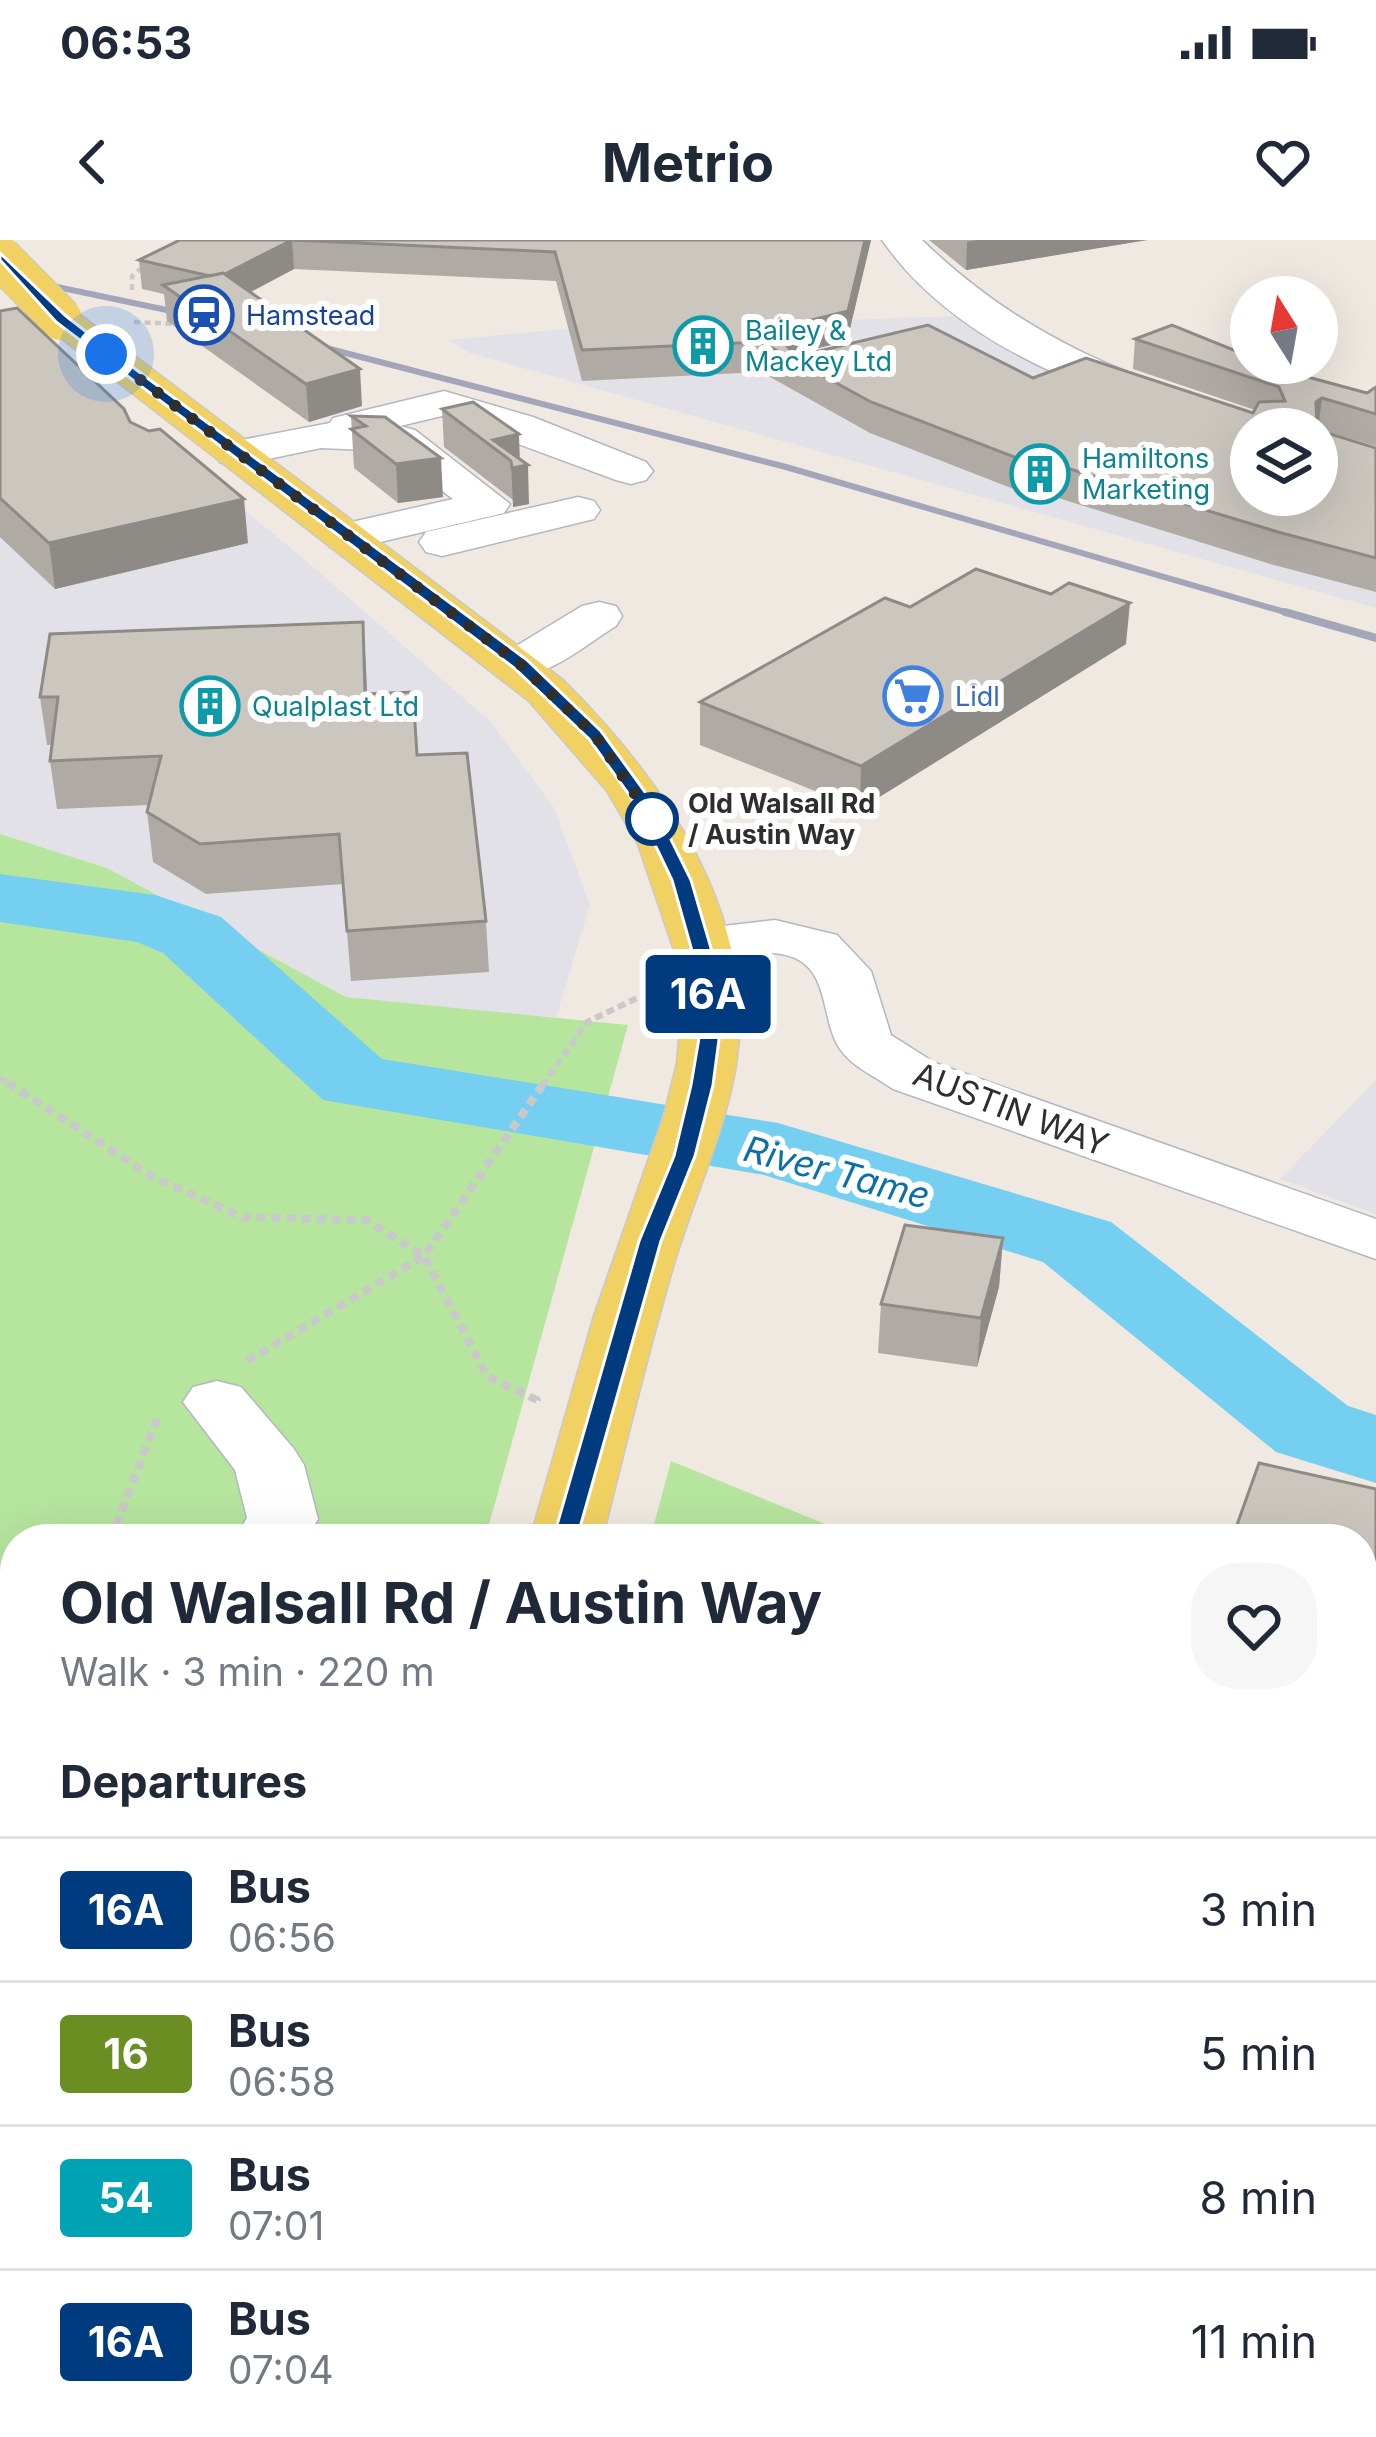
<!DOCTYPE html>
<meta charset="utf-8">
<style>
:root{--surface:#fff;--page:#f6f6f7;--text:#1f2937;--muted:#747a83;--line:#e0e1e3}
body{margin:0;font-family:Inter,sans-serif;background:var(--page);color:var(--text);height:100vh;display:flex;flex-direction:column;font-size:45px;white-space:nowrap}
*{box-sizing:border-box;margin:0}
p{font-size:39px;color:var(--muted)}
.icon{flex:none;width:66px;height:66px;fill:none;stroke:currentColor;stroke-width:2;stroke-linecap:round;stroke-linejoin:round}
.map{position:relative;flex:1;overflow:hidden}
.details{position:absolute;left:0px;top:1284px;width:1377px;height:915px;display:flex;flex-direction:column;background:var(--surface);border-radius:48px 48px 0 0;box-shadow:0 12px 48px #0002}
.details>*{flex:none}
.badge{padding:0 24px;border-radius:9px;font-size:42px;line-height:78px}
.needle{width:78px;rotate:349deg}
.buttons{position:absolute;left:1230px;top:36px;display:grid;gap:24px}
.buttons a{display:grid;place-items:center;width:108px;height:108px;border-radius:50%;background:var(--surface);box-shadow:0 12px 48px #0002;font-size:60px}
.you{position:absolute;width:60px;height:60px;margin:-30px;border:9px solid #fff;border-radius:50%;background:#1a73e8;box-shadow:0 0 0 18px #1a73e833}
.map>.badge{position:absolute;translate:-50% -50%;box-shadow:0 0 0 6px #fff}
h2{padding:0 60px;font-size:45px;line-height:108px}
.round{display:grid;place-items:center;flex:none;width:126px;height:126px;border-radius:48px;background:var(--page)}
.head{display:flex;align-items:center;justify-content:space-between;height:204px;padding:0 60px}
h1{font-size:57px;font-weight:700;line-height:90px}
ul{padding:0;list-style:none}
li{display:flex;align-items:center;gap:36px;height:144px;padding:0 60px;border-top:3px solid var(--line)}
li div{flex:1}
li b{display:block;font-size:45px}
li em{font-style:normal}
li .badge{min-width:132px;font-weight:700;text-align:center}
.status{display:flex;justify-content:space-between;align-items:center;height:84px;padding:0 60px;background:var(--surface);direction:ltr}
.status svg{height:33px;fill:currentColor}
header{display:flex;justify-content:space-between;align-items:center;height:156px;padding:0 60px;background:var(--surface);font-size:54px;font-weight:700}
.map>svg:first-child{display:block}
.industrial{fill:#e3e1e8}
.green{fill:#b6e59e}
.lines{fill:none;stroke-linecap:round;stroke-linejoin:round}
.river{fill:#75cff0;fill-rule:evenodd}
.minor-casing{stroke:#b4b7c1;stroke-width:3}
.major-casing{stroke:#c9c9c9;stroke-width:3}
.path-far3{stroke:#c9c9c9;stroke-width:4.5;stroke-dasharray:6 4.5;stroke-linecap:butt}
.path-far2{stroke:#c9c9c9;stroke-width:6;stroke-dasharray:8 4.5;stroke-linecap:butt}
.path-far1{stroke:#c9c9c9;stroke-width:8;stroke-dasharray:9 6;stroke-linecap:butt}
.path{stroke:#c9c9c9;stroke-width:9;stroke-dasharray:12 8;stroke-linecap:butt}
.minor{fill:#fff;fill-rule:evenodd}
.major{fill:#f2d163;fill-rule:evenodd}
.rail-far1{stroke:#a3a6b8;stroke-width:6}
.rail{stroke:#a3a6b8;stroke-width:8}
.major-bridge-casing{stroke:#c9c9c9;stroke-width:44;stroke-linecap:butt}
.major-bridge{stroke:#f2d163;stroke-width:42}
.wall{fill:#afaba4}
.shaded-wall{fill:#8e8b86}
.building{fill:#cbc7bf;stroke:#8e8b86;stroke-width:3;fill-rule:evenodd}
.line{fill:#003b80;stroke:#fff;stroke-width:3}
.walk{stroke:#2e2e2e;stroke-width:12;stroke-dasharray:0 21.6}
.stop-dot{fill:#fff;stroke:#003b80;stroke-width:6}
.labels{text-anchor:middle;dominant-baseline:central;stroke-width:12;stroke-linejoin:round;paint-order:stroke}
.far-transit-label{font-size:27px;fill:#164399;stroke:#fff;text-anchor:start}
.far-culture-label{font-size:27px;fill:#0d838f;stroke:#fff;text-anchor:start}
.far-shop-label{font-size:27px;fill:#366cbe;stroke:#fff;text-anchor:start}
.far-stop-label{font-size:27px;font-weight:bold;fill:#2e2e2e;stroke:#fff;text-anchor:start}
.street-label{font-size:33px;fill:#2e2e2e;stroke:#fff}
.water-label{font-size:36px;font-style:italic;fill:#0d6fa3;stroke:#fff}
</style>
<div class="status"><b>06:53</b><svg viewBox="0 0 49 12"><path d="M0 12V9h3v3zM5 12V6h3v6zM10 12V3h3v9zM15 12V0h3v12zM26 1h20v11H26zM47 4h2v5h-2z"/></svg></div>
<header><svg class="icon" aria-label="back" viewBox="0 0 24 24"><path d="M15 5l-7 7 7 7"/></svg>Metrio<svg class="icon" aria-label="heart" viewBox="0 0 24 24"><path d="M12 20l-8-8c-3-5 5-10 8-4 3-6 11-1 8 4z"/></svg></header>
<div class="map">
<svg width="1376" height="2197" viewBox="0 0 1376 2197">
<rect width="100%" height="100%" fill="#efe9e1"/>
<path class="industrial" d="M 962,76 L 1123,157 L 1251,255 L 1317,255 L 1376,236 L 1376,368 L 470,113 L 448,100 L 563,89 Z
M 36,100 L 304,319 L 491,482 L 554,568 L 590,665 L 556,778 L 346,757 L 107,628 L 0,594 L 0,107 Z
M 1376,840 L 1376,974 L 1280,939 Z"/>
<path class="green" d="M 0,594 L 107,628 L 346,757 L 628,785 L 485,1299 L 15,1299 L 15,1945 L 0,1941 Z
M 671,1221 L 862,1299 L 650,1299 Z
M 1362,1505 L 1376,1511 L 1376,1794 L 1362,1788 Z"/>
<g class="lines">
<path class="river" d="M 0,634 L 155,655 L 221,677 L 382,819 L 778,883 L 1111,982 L 1348,1166 L 1376,1175 L 1376,1243 L 1276,1212 L 1043,1022 L 764,935 L 323,860 L 163,713 L 137,702 L 0,682 Z"/>
<defs>
<path id="minor" d="M 882,0 L 922,0 C 1026,101 1135,141 1272,180 L 1278,189 L 1251,189 L 1251,200 L 1242,198 C 1115,161 962,115 882,0 Z
M 444,151 L 533,177 L 646,222 L 653,231 L 646,240 L 631,244 L 616,240 L 442,176 L 400,186 L 415,190 L 510,264 L 504,273 L 346,310 L 330,307 L 324,297 L 330,287 L 453,259 L 389,211 L 321,208 L 235,226 L 220,222 L 214,213 L 220,204 L 330,183 L 333,178 Z
M 578,257 L 594,261 L 600,270 L 594,279 L 442,316 L 426,312 L 419,302 L 426,292 Z
M 599,362 L 616,366 L 622,376 L 616,386 C 583,406 543,444 503,434 L 496,424 L 503,414 L 582,366 Z
M 775,680 L 837,695 L 871,731 L 891,795 L 935,823 L 1376,979 L 1376,1019 L 893,849 C 876,837 851,826 840,809 C 821,781 830,734 795,718 C 760,704 717,724 681,715 L 673,703 L 681,691 Z
M 217,1141 L 241,1147 L 294,1209 L 304,1225 L 318,1279 L 306,1299 L 234,1299 L 247,1278 L 235,1230 L 183,1162 L 193,1147 Z
M 956,2184 L 1075,2184 L 1081,2197 L 962,2197 Z"/>
<path id="major" d="M 61,67 L 75,71 L 563,440 C 663,539 759,676 736,825 C 725,891 696,953 676,1017 C 648,1110 626,1205 602,1299 L 530,1299 L 594,1076 L 664,875 L 677,823 L 682,763 L 676,716 L 638,604 L 607,551 L 529,461 L 47,87 L 41,79 L 47,71 Z
M 403,2184 L 497,2184 L 496,2197 L 402,2197 Z"/>
</defs>
<use href="#minor" class="minor-casing"/>
<use href="#major" class="major-casing"/>
<path class="path-far3" d="M 132,50 L 132,36 L 145,25
M 134,82 L 179,84"/>
<path class="path-far2" d="M 0,838 L 13,846
M 542,846 L 587,782 L 656,749"/>
<path class="path-far1" d="M 8,843 L 153,937 L 242,977 L 366,980 L 424,1016 L 487,1136 L 537,1160 L 535,1166
M 247,1121 L 424,1016 L 544,843
M 111,1299 L 158,1176"/>
<path class="path" d="M 1362,1621 L 1376,1627"/>
<use href="#minor" class="minor"/>
<use href="#major" class="major"/>
<path class="rail-far1" d="M 0,35 L 200,77
M 299,101 L 786,227 L 1295,375"/>
<path class="rail" d="M 1285,372 L 1376,398"/>
<defs>
<path id="major-bridge" d="M 0,17 L 61,79"/>
</defs>
<use href="#major-bridge" class="major-bridge-casing"/>
<use href="#major-bridge" class="major-bridge"/>
</g>
<path class="wall" d="M 180,0 L 871,0 L 847,101 L 799,112 L 1033,138 L 1253,173 L 1255,170 L 1133,129 L 1135,99 L 1293,133 L 1367,153 L 1376,147 L 1376,206 L 1317,189 L 1376,208 L 1376,352 L 1274,325 L 1055,257 L 1044,261 L 870,193 L 761,132 L 582,141 L 556,41 L 294,29 L 251,52 L 362,166 L 309,182 L 167,81 L 164,54 L 142,49 L 139,20 Z
M 929,0 L 1147,0 L 966,30 Z
M 0,71 L 130,182 L 248,303 L 55,349 L 0,297 Z
M 442,169 L 520,219 L 529,264 L 513,267 L 513,260 L 444,207 Z
M 351,176 L 385,177 L 443,257 L 398,263 L 354,228 Z
M 1051,354 L 1126,404 L 860,569 L 700,505 L 700,462 L 910,367 Z
M 366,428 L 367,454 L 417,515 L 486,681 L 489,732 L 351,741 L 343,644 L 206,654 L 153,622 L 147,572 L 149,565 L 57,569 L 50,521 L 52,505 L 47,505 L 40,457 Z
M 1003,998 L 999,1047 L 977,1127 L 878,1113 L 881,1064 Z
M 1376,1249 L 1376,1399 L 1362,1396 L 1362,1299 Z
M 0,1506 L 15,1507 L 15,1670 L 0,1669 Z
M 1362,2091 L 1376,2096 L 1376,2197 L 1346,2197 L 1313,2184 L 1362,2184 Z"/>
<path class="shaded-wall" d="M 292,0 L 294,29 L 222,67 L 219,38 Z
M 865,0 L 871,0 L 847,101 L 790,115 L 782,100 L 791,85 Z
M 976,0 L 1147,0 L 966,30 L 967,2 Z
M 360,129 L 362,166 L 309,182 L 306,144 Z
M 1322,158 L 1318,189 L 1317,190 L 1316,162 Z
M 519,194 L 520,226 L 528,225 L 529,264 L 513,267 L 511,221 L 493,200 Z
M 441,218 L 443,257 L 398,263 L 396,224 Z
M 1057,225 L 1055,257 L 1044,261 L 1046,229 Z
M 244,259 L 248,303 L 55,349 L 49,303 Z
M 1130,363 L 1126,404 L 860,569 L 861,526 Z
M 363,382 L 366,428 L 368,501 L 365,454 Z
M 1003,998 L 999,1047 L 977,1127 L 981,1078 Z"/>
<path class="building" d="M 180,0 L 865,0 L 848,71 L 791,85 L 782,100 L 791,111 L 807,114 L 928,85 L 1033,138 L 1086,118 L 1253,173 L 1259,162 L 1285,161 L 1279,147 L 1135,99 L 1172,85 L 1251,117 L 1251,123 L 1267,123 L 1293,133 L 1367,153 L 1376,147 L 1376,174 L 1322,158 L 1316,162 L 1317,190 L 1376,208 L 1376,318 L 1278,292 L 1057,225 L 1046,229 L 871,162 L 761,102 L 582,110 L 555,12 L 292,0 L 225,34 L 223,33 L 210,36 L 139,20 ZM 1251,189 L 1317,189 L 1317,255 L 1251,255 Z
M 223,33 L 360,129 L 306,144 L 163,45 Z
M 17,68 L 124,169 L 130,182 L 149,191 L 160,189 L 244,259 L 49,303 L 0,258 L 0,71 Z
M 473,162 L 519,194 L 493,200 L 528,225 L 512,228 L 511,221 L 442,169 Z
M 351,176 L 385,177 L 441,218 L 396,224 L 351,189 L 366,186 Z
M 976,329 L 1051,354 L 1069,343 L 1130,363 L 861,526 L 700,462 L 885,358 L 910,367 Z
M 363,382 L 365,454 L 413,452 L 417,515 L 467,513 L 486,681 L 347,691 L 339,594 L 200,604 L 147,572 L 161,516 L 50,521 L 58,457 L 40,457 L 50,394 Z
M 905,985 L 1003,998 L 981,1078 L 881,1064 Z
M 1259,1223 L 1376,1249 L 1376,1346 L 1362,1343 L 1362,1299 L 1232,1299 Z
M 0,1506 L 15,1507 L 15,1619 L 0,1618 Z
M 1362,2091 L 1376,2096 L 1376,2183 L 1362,2177 Z
M 0,2180 L 57,2197 L 0,2197 Z
M 65,2191 L 86,2197 L 62,2197 Z"/>
<path class="line" d="M 0,13 L 66,76 L 111,111 L 527,420 L 601,491 L 653,563 L 691,640 L 716,725 L 720,792 L 713,845 L 695,916 L 661,1001 L 575,1305 L 557,1305 L 553,1299 L 639,1001 L 674,916 L 691,845 L 700,792 L 696,725 L 672,640 L 635,563 L 589,499 L 514,428 L 56,82 L 0,20 Z"/>
<g class="lines">
<path class="walk" d="M 106,114 L 520,424 L 595,495 L 652,579"/>
</g>
<defs>
<symbol id="station-ring" viewBox="-11 -11 22 22"><circle r="9.5" fill="#fff" stroke="#1a4fb4" stroke-width="1.5"/><path d="M-3-6H3Q5-6 5-4V2Q5 4 3 4L4.5 6H3L1.5 4h-3L-3 6H-4.5L-3 4Q-5 4-5 2V-4Q-5-6-3-6ZM-3.5-4v3h7v-3ZM-3.5 1v1.5H-2V1ZM2 1v1.5H3.5V1Z" fill="#1a4fb4"/></symbol>
<symbol id="building-ring" viewBox="-11 -11 22 22"><circle r="9.5" fill="#fff" stroke="#0f9aa8" stroke-width="1.5"/><path d="M-4-6H4V6H1V3H-1V6H-4ZM-2.5-4.3h1.7v1.8h-1.7ZM.8-4.3h1.7v1.8H.8ZM-2.5-1h1.7V.8h-1.7ZM.8-1h1.7V.8H.8Z" fill="#0f9aa8"/></symbol>
<symbol id="supermarket-ring" viewBox="-11 -11 22 22"><circle r="9.5" fill="#fff" stroke="#3f7fe0" stroke-width="1.5"/><path d="M-6-5.5h2.5l.6 2H6L4.5 2H-2.5L-4.4-4H-6ZM-1.5 3.2a1.3 1.3 0 1 0 .1 0ZM3 3.2a1.3 1.3 0 1 0 .1 0Z" fill="#3f7fe0"/></symbol>
</defs>
<g fill-rule="evenodd">
<use href="#station-ring" x="171" y="42" width="66" height="66"/>
<use href="#building-ring" x="670" y="73" width="66" height="66"/>
<use href="#building-ring" x="1007" y="201" width="66" height="66"/>
<use href="#supermarket-ring" x="880" y="423" width="66" height="66"/>
<use href="#building-ring" x="177" y="433" width="66" height="66"/>
</g>
<circle class="stop-dot" cx="652" cy="579" r="24"/>
<g class="labels">
<g class="far-transit-label">
<text x="246" y="75">Hamstead</text>
</g>
<g class="far-culture-label">
<text x="745" y="90">Bailey &amp;<tspan x="745" dy="31">Mackey Ltd</tspan></text>
<text x="1082" y="218">Hamiltons<tspan x="1082" dy="31">Marketing</tspan></text>
<text x="252" y="466">Qualplast Ltd</text>
</g>
<g class="far-shop-label">
<text x="955" y="456">Lidl</text>
</g>
<g class="far-stop-label">
<text x="688" y="563">Old Walsall Rd<tspan x="688" dy="31">/ Austin Way</tspan></text>
</g>
<g class="street-label">
<text transform="translate(1011 869) rotate(21)">AUSTIN WAY</text>
</g>
<g class="water-label">
<text transform="translate(837 932) rotate(15)">River Tame</text>
</g>
</g>
</svg>
<div class="buttons">
<a><svg class="needle" viewBox="-14 -14 28 28"><path d="M0-13l5 13h-10z" fill="#e53935"/><path d="M0 13l5-13h-10z" fill="#747a83"/></svg></a>
<a><svg class="icon" aria-label="layers" viewBox="0 0 24 24"><path d="M12 4l9 5-9 5-9-5zM3 14l9 5 9-5"/></svg></a>
</div>
<div class="you" style="left:106px;top:114px"></div>
<b class="badge" style="left:708px;top:754px;background:#003b80;color:#fff">16A</b>
<section class="details">
<div class="head"><div><h1>Old Walsall Rd / Austin Way</h1><p>Walk · 3 min · 220 m</p></div><a class="round"><svg class="icon" aria-label="heart" viewBox="0 0 24 24"><path d="M12 20l-8-8c-3-5 5-10 8-4 3-6 11-1 8 4z"/></svg></a></div>
<h2>Departures</h2>
<ul>
<li><span class="badge" style="background:#003b80;color:#fff">16A</span><div><b>Bus</b><p>06:56</p></div><em>3 min</em></li>
<li><span class="badge" style="background:#6b8e23;color:#fff">16</span><div><b>Bus</b><p>06:58</p></div><em>5 min</em></li>
<li><span class="badge" style="background:#00a3b4;color:#fff">54</span><div><b>Bus</b><p>07:01</p></div><em>8 min</em></li>
<li><span class="badge" style="background:#003b80;color:#fff">16A</span><div><b>Bus</b><p>07:04</p></div><em>11 min</em></li>
</ul>
</section>
</div>
